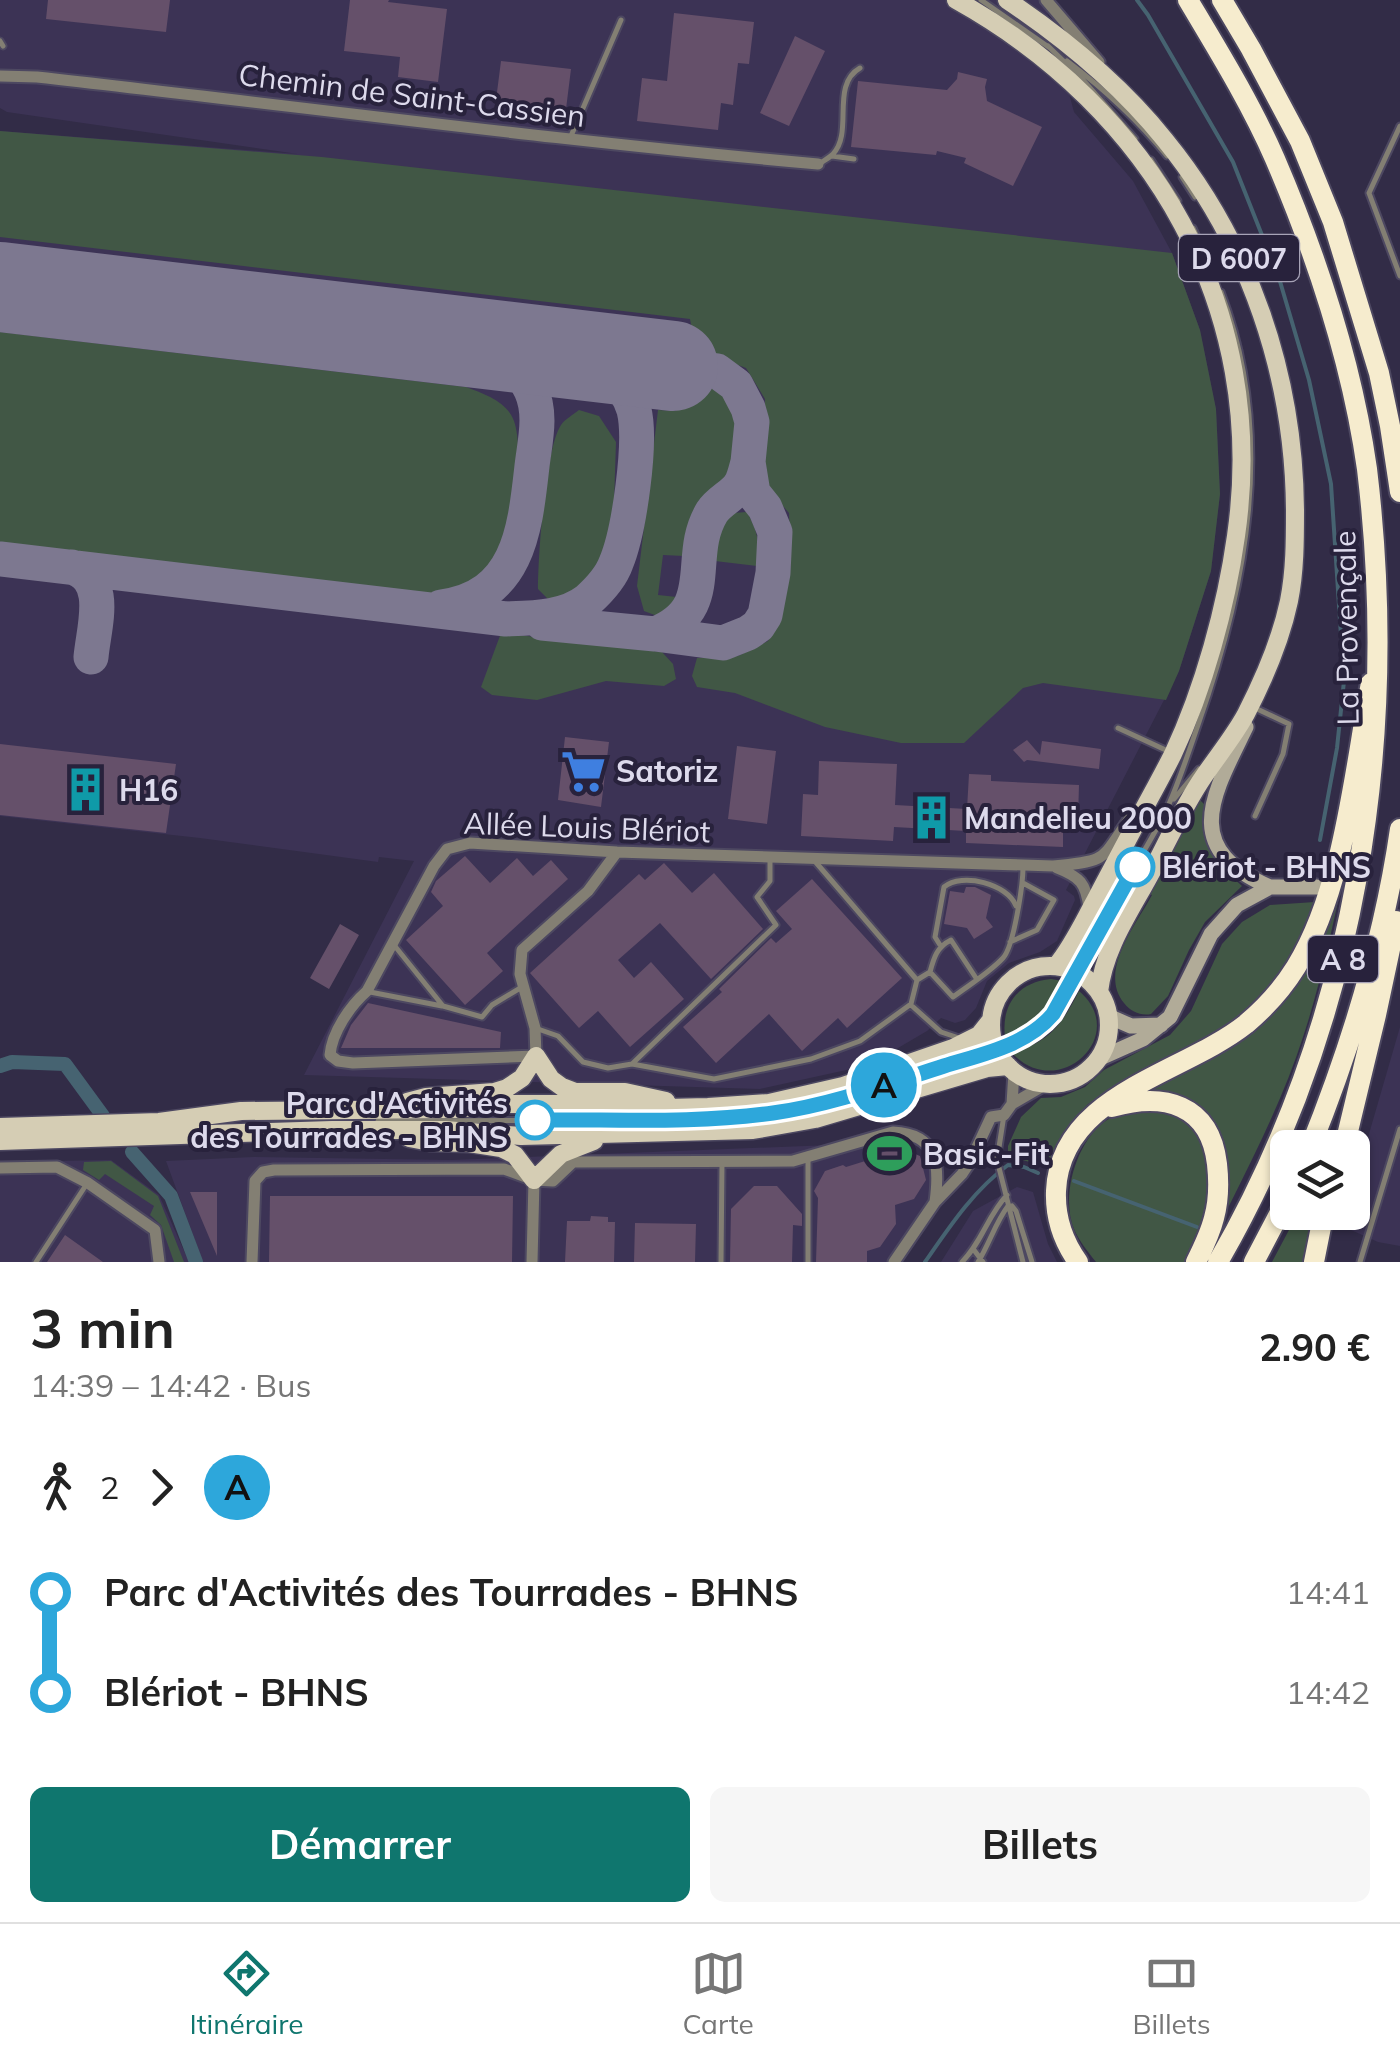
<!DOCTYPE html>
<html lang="fr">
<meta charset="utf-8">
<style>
:root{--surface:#fff;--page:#f6f6f6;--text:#222;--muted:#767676;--line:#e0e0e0;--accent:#0f766e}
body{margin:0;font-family:Mulish,sans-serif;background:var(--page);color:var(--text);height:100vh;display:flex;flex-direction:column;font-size:38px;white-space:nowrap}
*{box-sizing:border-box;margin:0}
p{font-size:32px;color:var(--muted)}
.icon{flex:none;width:55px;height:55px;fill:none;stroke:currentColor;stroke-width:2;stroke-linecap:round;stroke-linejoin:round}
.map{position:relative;height:1262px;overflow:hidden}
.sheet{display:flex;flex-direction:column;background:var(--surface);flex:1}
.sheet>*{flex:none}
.badge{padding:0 20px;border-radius:32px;font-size:35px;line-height:65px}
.tools{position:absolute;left:1270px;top:1130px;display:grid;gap:20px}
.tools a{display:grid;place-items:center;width:100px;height:100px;border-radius:15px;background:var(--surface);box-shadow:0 2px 8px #0004;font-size:50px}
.map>.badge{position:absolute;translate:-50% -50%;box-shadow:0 0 0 5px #fff}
.legs{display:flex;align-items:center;gap:15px;height:110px;padding:0 30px;font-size:32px}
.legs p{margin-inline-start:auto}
.summary{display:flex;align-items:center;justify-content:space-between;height:170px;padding:0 30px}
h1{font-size:55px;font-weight:700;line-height:75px}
.cta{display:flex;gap:20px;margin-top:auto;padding:20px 30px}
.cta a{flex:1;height:115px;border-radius:15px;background:var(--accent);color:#fff;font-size:40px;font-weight:700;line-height:115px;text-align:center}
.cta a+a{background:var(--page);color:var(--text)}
ul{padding:0 30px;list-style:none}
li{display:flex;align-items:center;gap:35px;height:100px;font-size:38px}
li i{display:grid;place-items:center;width:15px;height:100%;margin:0 12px;background:currentColor}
li i::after{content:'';width:25px;height:25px;margin:-12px;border:8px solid;border-radius:50%;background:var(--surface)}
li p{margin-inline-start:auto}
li:first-child i{background:linear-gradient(#0000 50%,currentColor 0)}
li:last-child i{background:linear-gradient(currentColor 50%,#0000 0)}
.dock{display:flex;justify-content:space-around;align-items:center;height:140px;border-top:2px solid var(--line);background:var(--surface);font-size:28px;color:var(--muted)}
.dock a{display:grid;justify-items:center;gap:5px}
.dock .selected{color:var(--accent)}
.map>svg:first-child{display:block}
.built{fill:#3c3355}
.green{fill:#415745}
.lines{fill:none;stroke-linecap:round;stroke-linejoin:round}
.stream{stroke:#466371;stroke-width:4}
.canal{stroke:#466371;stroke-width:14}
.taxiway{stroke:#7d7890;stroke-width:35}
.runway{stroke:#7d7890;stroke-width:90}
.building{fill:#65506a}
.lane-casing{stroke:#4d4861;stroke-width:9}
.street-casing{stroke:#4d4861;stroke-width:15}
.secondary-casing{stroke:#4d4861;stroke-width:19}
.primary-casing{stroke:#4d4861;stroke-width:21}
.highway-casing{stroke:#4d4861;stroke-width:24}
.lane{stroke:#837f73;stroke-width:5}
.street{stroke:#837f73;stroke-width:11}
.secondary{stroke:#b1ab98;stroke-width:15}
.primary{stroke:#d5cdb4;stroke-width:18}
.highway{stroke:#f6ecce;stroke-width:20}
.line-1-casing{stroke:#fff;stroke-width:22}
.line-1{stroke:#2da7db;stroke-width:15}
.stop-1-dot{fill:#fff;stroke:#2da7db;stroke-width:5}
.labels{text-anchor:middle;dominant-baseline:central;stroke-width:8;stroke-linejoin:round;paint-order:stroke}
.shield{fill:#28223c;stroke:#a7a3b7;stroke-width:2.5}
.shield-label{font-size:28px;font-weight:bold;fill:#dddaec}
.street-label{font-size:30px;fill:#dddaec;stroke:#28223c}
.poi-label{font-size:30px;font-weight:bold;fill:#dddaec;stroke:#28223c;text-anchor:start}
.stop-label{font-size:30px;font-weight:bold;fill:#dddaec;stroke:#28223c;text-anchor:start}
</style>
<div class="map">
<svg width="1400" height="1262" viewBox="0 0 1400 1262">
<rect width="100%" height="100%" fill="#322c47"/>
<path class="built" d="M 0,0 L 1044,0 L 1074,112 L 1133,181 L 1172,253 L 1200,330 L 1216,409 L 1220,494 L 1211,571 L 1179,671 L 1066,890 L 1074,896 L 1075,900 L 1057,941 L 1040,952 L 1009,963 L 987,981 L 976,1008 L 965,1020 L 955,1023 L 941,1018 L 927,1031 L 869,1065 L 760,1089 L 304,1075 L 414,861 L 379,857 L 378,862 L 200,838 L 0,816 L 0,131 L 298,154 L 7,112 L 0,108 Z
M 1400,1027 L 1400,1246 L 1378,1242 L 1342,1226 L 1346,1213 L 1352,1212 L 1353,1189 Z
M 905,1142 L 932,1170 L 927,1222 L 902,1262 L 203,1262 L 166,1161 L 254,1157 L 451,1160 Z
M 111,1160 L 159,1195 L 189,1262 L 0,1262 L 0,1162 Z
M 1017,1187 L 1033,1192 L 1048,1244 L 1057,1262 L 941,1262 L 973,1211 Z"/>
<path class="green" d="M 0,131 L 322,157 L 1172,253 L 1200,330 L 1216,409 L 1220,494 L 1211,571 L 1179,671 L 1166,700 L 1043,683 L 1023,688 L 964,743 L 901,743 L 825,727 L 735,693 L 697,687 L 692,676 L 697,658 L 738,656 L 768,641 L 782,613 L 791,563 L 789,513 L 770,491 L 765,472 L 765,399 L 746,368 L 696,349 L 690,319 L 0,237 Z
M 0,332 L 466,387 C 484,394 507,401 514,421 C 526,456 511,542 486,569 C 472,584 451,589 431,594 L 0,544 Z
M 680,384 C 690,385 704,385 713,389 C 745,403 735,446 732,472 C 697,505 693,508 684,556 L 663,555 L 658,595 L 677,597 L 672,607 L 660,617 L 644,611 L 637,586 L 658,410 L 676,411 Z
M 579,410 L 599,416 L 616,442 L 614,503 L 607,548 L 589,580 L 570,594 L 551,602 L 538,589 C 538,557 545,449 561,425 C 565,419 573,415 579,410 Z
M 747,512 C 758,531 760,544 757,566 L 715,561 C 716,541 718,528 732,513 Z
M 501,633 L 662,652 L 673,664 L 676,679 L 664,686 L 606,681 L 537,700 L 492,695 L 481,687 Z
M 1200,800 L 1205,805 C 1205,828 1206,851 1223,869 C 1228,875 1236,880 1242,886 L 1205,922 L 1189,950 L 1168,996 L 1151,1014 C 1141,1016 1131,1012 1124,1003 C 1098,971 1136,925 1152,895 L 1146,892 L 1195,801 Z
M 1344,875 C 1332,928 1321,982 1304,1034 C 1285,1094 1257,1150 1229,1206 C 1230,1147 1216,1094 1148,1090 C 1193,1063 1264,1031 1294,989 C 1318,955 1329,913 1344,875 Z
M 1315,902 L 1303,936 L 1287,969 L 1239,1020 L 1088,1104 L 1062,1134 L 1048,1167 L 1008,1156 L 1008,1146 L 1021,1117 L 1041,1098 L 1061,1097 L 1085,1087 L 1104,1070 L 1170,1035 L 1191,1011 L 1222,944 L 1242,922 L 1270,905 Z
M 1051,979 L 1063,981 C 1045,1011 1039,1023 1005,1037 C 1001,1005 1018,982 1051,979 Z
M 1079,991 C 1131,1035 1058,1103 1012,1053 C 1050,1041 1061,1026 1079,991 Z
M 1137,1109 C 1147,1110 1159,1109 1168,1111 C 1184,1115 1195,1128 1201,1142 C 1217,1184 1204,1224 1186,1262 L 1096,1262 C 1088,1252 1079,1241 1074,1229 C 1060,1196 1077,1139 1107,1120 C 1116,1114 1127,1112 1137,1109 Z
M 111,1161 L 158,1196 L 184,1262 L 174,1262 L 161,1225 L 150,1215 L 154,1206 L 105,1174 L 99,1180 L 83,1170 L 84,1162 Z
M 1298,1213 L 1318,1213 L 1308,1262 L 1272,1262 Z"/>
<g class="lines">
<path class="stream" d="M 1137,0 L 1148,15 L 1233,162 L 1279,278 L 1309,380 L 1331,484 L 1344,681 L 1337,748 L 1320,840
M 1074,1181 L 1197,1227
M 925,1262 C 950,1226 973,1191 1008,1165 L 1024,1167 L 1038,1173"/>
<path class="canal" d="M 0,1066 L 12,1062 L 65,1064 L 103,1116
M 132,1152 L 171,1196 L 196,1262"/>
<path class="taxiway" d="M 673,366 L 717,371 L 736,385 L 748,408 L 752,422 L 748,462
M 0,559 L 506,619 C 534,618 565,618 588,600 C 599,590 611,577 616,563 C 629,532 642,442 634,410 C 632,403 628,395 624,389 C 612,367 589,361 567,353
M 72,567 C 110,580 94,625 91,657
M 441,607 C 519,597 525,529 532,466 C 535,441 542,414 531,390 C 522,371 506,358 491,344
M 542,623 L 655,634 L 723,643 L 748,633 L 758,626 L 765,615 L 773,573 L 775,532 L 765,508 L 753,493 L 748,462 C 746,469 744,479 740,485 C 734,495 719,501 712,512 C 684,558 720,608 655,634"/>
<path class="runway" d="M 0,287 L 673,366"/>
</g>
<path class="building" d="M 48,0 L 170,0 L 166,32 L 46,19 Z
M 350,0 L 389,0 L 388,2 L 447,9 L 438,82 L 398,77 L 400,57 L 344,51 Z
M 674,13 L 754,22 L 749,64 L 738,63 L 733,105 L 721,103 L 718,130 L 637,121 L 642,78 L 667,81 Z
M 795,36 L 825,51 L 789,126 L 760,113 Z
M 501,61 L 571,69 L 566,109 L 496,100 Z
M 958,72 L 987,79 L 985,87 L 987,101 L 1042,127 L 1013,186 L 964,163 L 966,158 L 937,151 L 936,155 L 851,147 L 858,81 L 947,90 L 957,79 Z
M 565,737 L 609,742 L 601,807 L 558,800 Z
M 1027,740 L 1040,755 L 1042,741 L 1101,749 L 1099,769 L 1027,760 L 1024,762 L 1013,750 Z
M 0,744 L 176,764 L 166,833 L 0,815 Z
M 737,746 L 776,751 L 767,824 L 728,819 Z
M 819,761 L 897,764 L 895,805 L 967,809 L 969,774 L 991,775 L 991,781 L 1079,785 L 1078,818 L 1063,817 L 1063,847 L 966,843 L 966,831 L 894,827 L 893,841 L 801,836 L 803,794 L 818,795 Z
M 465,856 L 490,883 L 517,858 L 533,876 L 551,860 L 568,879 L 487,953 L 503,971 L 465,1005 L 406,940 L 443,906 L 431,892 L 436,881 Z
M 664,863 L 692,893 L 714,873 L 763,929 L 711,979 L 660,923 L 618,960 L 634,978 L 651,962 L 684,999 L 630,1047 L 598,1011 L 579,1028 L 530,973 L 639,874 L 645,880 Z
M 812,879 L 902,978 L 847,1028 L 838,1018 L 802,1051 L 769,1014 L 716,1063 L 683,1027 L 722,992 L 719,989 L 771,938 L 776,943 L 792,929 L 776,911 Z
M 966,887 L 975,887 L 991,895 L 986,918 L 993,927 L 974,939 L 967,928 L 944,924 L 950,891 L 964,893 Z
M 340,924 L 359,935 L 329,989 L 310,978 Z
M 368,1003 L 501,1032 L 500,1048 L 341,1048 L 351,1025 Z
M 904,1146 L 905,1150 L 920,1156 L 926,1180 L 914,1199 L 895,1205 L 896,1224 L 880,1247 L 867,1251 L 867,1262 L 816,1262 L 818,1198 L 814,1191 L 825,1171 L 843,1165 L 846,1167 L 878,1157 L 876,1154 Z
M 754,1186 L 777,1186 L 802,1214 L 802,1226 L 793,1225 L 792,1262 L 730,1262 L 731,1209 Z
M 190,1192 L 217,1192 L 217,1256 Z
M 270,1196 L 513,1196 L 512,1262 L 269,1262 Z
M 591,1216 L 608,1217 L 608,1222 L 615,1222 L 614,1262 L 565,1262 L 567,1221 L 590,1221 Z
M 635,1223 L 696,1224 L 695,1262 L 634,1262 Z
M 65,1235 L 103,1262 L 47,1262 Z"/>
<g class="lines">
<defs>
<path id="lane" d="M 981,0 L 1050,48
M 0,41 L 3,46
M 1048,46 L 1083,80 L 1135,139
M 1067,61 C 1104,89 1137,119 1167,156
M 1400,126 L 1369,193 L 1400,276
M 571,136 L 621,20
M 832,156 L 854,159
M 1151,160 L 1178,201
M 819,164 C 821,162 831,157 833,154 C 854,132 830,85 860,68
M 1182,177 L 1195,197
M 1193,228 L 1207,259
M 1255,708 L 1289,724 L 1283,754 L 1255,816
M 1118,728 L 1170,752
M 1174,799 L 1199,769
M 1010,942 L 1037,930 L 1054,900 L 1023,883
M 394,945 L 443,1006 L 482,1017 L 492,1005 L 522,987
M 940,945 L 935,937 L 944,887 C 962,872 1008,884 1016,906
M 930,972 C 934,957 937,947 951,940 L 976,978
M 917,980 L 930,972 L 953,997 C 969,985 989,973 1003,958 C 1014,946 1023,884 1023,867
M 370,992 L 442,1006
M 911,1005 L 941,1032 L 959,1038
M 538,1029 L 558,1036 L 583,1062 L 608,1068 L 632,1064 L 714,1079 L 811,1059 L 860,1041 L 911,1004 L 917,980 L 813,859
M 632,1064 L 776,925 L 757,897 L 770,881 L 770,859
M 1004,1115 L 997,1160 L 1023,1262
M 378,1121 L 672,1120 L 776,1113 L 874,1088 L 1019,1041 L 1044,1025 L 1063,999 C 1087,954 1112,909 1136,865 C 1147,845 1160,825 1169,804 C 1180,779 1189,751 1198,725 C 1247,586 1276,434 1221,292
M 808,1160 L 808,1262
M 1012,1206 L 1016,1211 L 1032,1262
M 974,1250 L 983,1262
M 36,1262 L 86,1185
M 721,1262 L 722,1163
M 962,1262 C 982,1242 988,1215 1007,1195
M 978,1262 C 989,1245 995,1223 1008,1206
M 1360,1262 L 1400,1129"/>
<path id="street" d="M 1046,0 L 1099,62
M 0,76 L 37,77 C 297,106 557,141 818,164
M 617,852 L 588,891 L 522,950 L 520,974 L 535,1028 L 536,1056 L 353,1063 L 338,1061 L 330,1055 C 332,1032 350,1006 367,991 L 434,866 L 447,849 L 470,843 L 617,852 L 1053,866 C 1110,861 1100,860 1131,817
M 1057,868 C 1080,877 1086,883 1089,908
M 1012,1104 L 1048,1083
M 0,1168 L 57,1167 L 88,1183 L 155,1230 L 159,1262
M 252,1262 L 255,1181 L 263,1172 L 274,1170 L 504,1169 L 534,1180 L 553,1181 L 573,1162 L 793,1161 L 893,1132 C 938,1134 940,1165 935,1202
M 532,1262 L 534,1180
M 894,1262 L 935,1202 L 962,1174 L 970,1162 L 991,1117 L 1004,1115 L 1012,1104 L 1014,1072"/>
<path id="secondary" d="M 1246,727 C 1213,795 1179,848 1270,887
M 1108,1016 L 1131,1026 L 1161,1025
M 1096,1060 L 1143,1039 L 1170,1017 L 1211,934 L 1237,905 L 1270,887 L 1317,887"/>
<path id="primary" d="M 956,0 C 1152,109 1269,308 1236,536 C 1226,607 1204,688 1173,754 C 1163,774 1152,794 1141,814 C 1126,843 1110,872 1095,901 C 1083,923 1072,947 1056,966
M 1007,0 C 1065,39 1121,85 1165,140 C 1250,244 1294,376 1295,510 C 1295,540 1295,571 1289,601 C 1281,639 1264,679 1246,714 C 1233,738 1215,759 1200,782 C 1182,810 1168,840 1153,869 C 1132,909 1104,947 1099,992
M991 1025a59 59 0 1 1 118 0a59 59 0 1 1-118 0Z
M 407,1102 L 426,1097 L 494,1092 L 507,1088 L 522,1078 L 536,1056 L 551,1079 L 562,1087 L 575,1092 L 625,1092 L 666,1101
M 0,1127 L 159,1122 L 241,1111 L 455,1109 L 503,1104 L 575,1104 L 624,1109 L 708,1107 L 769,1103 L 843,1086 L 953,1048 L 979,1035 L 991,1020
M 409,1138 L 430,1142 L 469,1143 L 501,1148 L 515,1155 L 534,1180 L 561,1154 L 594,1141
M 0,1141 L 332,1130 L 445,1130 L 521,1136 L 753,1130 L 815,1119 L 987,1068 L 1008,1066"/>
<path id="highway" d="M 1188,0 C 1219,52 1251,104 1275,159 C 1317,257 1352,363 1367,469 C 1400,743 1356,1023 1218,1262
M 1222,0 L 1251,49 L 1300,141 L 1333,222 L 1379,373 L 1390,426 L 1400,492
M 1112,1107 C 1164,1092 1210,1104 1217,1164 C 1219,1182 1219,1200 1214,1218 C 1210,1234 1203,1248 1196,1262
M 1310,1148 C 1352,1044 1384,940 1400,829
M 1344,1148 L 1376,1015 L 1396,921
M 1078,1262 C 1063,1241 1055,1217 1056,1191 C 1060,1094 1183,1074 1246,1024 C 1265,1008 1283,988 1296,967 C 1344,889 1354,772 1371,683
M 1254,1262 L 1288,1197
M 1314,1262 L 1324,1212"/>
</defs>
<use href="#lane" class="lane-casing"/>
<use href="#street" class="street-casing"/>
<use href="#secondary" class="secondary-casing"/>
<use href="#primary" class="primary-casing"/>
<use href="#highway" class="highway-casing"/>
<use href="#lane" class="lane"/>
<use href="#street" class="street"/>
<use href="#secondary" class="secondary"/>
<use href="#primary" class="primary"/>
<use href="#highway" class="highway"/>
</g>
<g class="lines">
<defs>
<path id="line-1" d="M 535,1120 C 614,1119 694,1124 773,1113 C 831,1105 888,1084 944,1066 C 982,1054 1026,1046 1053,1014 L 1135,867"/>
</defs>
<use href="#line-1" class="line-1-casing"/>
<use href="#line-1" class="line-1"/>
</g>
<defs>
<symbol id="supermarket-bare" viewBox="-9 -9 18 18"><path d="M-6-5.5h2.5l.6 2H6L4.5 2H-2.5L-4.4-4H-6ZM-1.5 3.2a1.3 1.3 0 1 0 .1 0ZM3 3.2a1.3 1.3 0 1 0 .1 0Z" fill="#3f7fe0" stroke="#28223c" stroke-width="2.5" paint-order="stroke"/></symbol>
<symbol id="building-bare" viewBox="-9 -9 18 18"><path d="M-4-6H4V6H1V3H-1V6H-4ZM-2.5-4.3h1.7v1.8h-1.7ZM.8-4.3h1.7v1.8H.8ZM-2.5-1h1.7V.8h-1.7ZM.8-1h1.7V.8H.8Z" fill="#0f9aa8" stroke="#28223c" stroke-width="2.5" paint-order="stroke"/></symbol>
<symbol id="stadium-bare" viewBox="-9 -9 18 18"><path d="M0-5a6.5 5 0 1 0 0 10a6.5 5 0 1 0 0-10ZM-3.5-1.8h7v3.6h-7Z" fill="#2e9e5b" stroke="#28223c" stroke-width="2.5" paint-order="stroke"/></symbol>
</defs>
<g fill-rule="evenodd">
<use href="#supermarket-bare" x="552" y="740" width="63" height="63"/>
<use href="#building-bare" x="54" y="758" width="63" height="63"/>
<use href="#building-bare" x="900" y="786" width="63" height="63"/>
<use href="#stadium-bare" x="858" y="1122" width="63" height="63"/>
</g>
<g class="stop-1-dot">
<circle cx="1135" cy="867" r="18"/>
<circle cx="535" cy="1120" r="18"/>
</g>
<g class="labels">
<g class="shield">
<rect x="1179" y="235" width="120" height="46" rx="8"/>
<rect x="1308" y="936" width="70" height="46" rx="8"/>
</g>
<g class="shield-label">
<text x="1239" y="258">D 6007</text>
<text x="1343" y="959">A 8</text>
</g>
<g class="street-label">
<text transform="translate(412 95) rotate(7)">Chemin de Saint-Cassien</text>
<text transform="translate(1346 628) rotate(-91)">La Provençale</text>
<text transform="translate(587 827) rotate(2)">Allée Louis Blériot</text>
</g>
<g class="poi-label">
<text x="616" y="771">Satoriz</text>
<text x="119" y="790">H16</text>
<text x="964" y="818">Mandelieu 2000</text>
<text x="923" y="1154">Basic-Fit</text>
</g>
<g class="stop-label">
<text x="1162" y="867">Blériot - BHNS</text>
<text x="508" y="1103" text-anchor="end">Parc d'Activités<tspan x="508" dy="34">des Tourrades - BHNS</tspan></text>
</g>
</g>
</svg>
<div class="tools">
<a><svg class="icon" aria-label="layers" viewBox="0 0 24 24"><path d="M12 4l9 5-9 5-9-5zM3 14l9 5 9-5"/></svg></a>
</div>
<b class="badge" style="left:884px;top:1085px;background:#2da7db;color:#111">A</b>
</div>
<section class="sheet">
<div class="summary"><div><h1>3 min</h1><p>14:39 – 14:42 · Bus</p></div><b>2.90 €</b></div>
<div class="legs"><svg class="icon" aria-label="walk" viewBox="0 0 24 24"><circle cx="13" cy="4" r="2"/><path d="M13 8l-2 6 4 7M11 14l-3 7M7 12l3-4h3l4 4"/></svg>2<svg class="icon" aria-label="forward" viewBox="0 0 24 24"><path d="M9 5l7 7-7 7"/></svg><b class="badge" style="background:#2da7db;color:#111">A</b></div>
<ul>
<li><i style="color:#2da7db"></i><b>Parc d'Activités des Tourrades - BHNS</b><p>14:41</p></li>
<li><i style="color:#2da7db"></i><b>Blériot - BHNS</b><p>14:42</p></li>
</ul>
<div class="cta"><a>Démarrer</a><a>Billets</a></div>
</section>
<nav class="dock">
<a class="selected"><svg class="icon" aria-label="directions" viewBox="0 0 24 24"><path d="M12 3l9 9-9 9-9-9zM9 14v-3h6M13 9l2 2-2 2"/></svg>Itinéraire</a>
<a><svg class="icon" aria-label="map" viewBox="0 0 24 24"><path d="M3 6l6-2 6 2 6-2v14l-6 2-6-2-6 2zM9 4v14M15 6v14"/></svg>Carte</a>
<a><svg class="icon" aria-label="tickets" viewBox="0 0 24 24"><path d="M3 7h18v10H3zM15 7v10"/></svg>Billets</a>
</nav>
